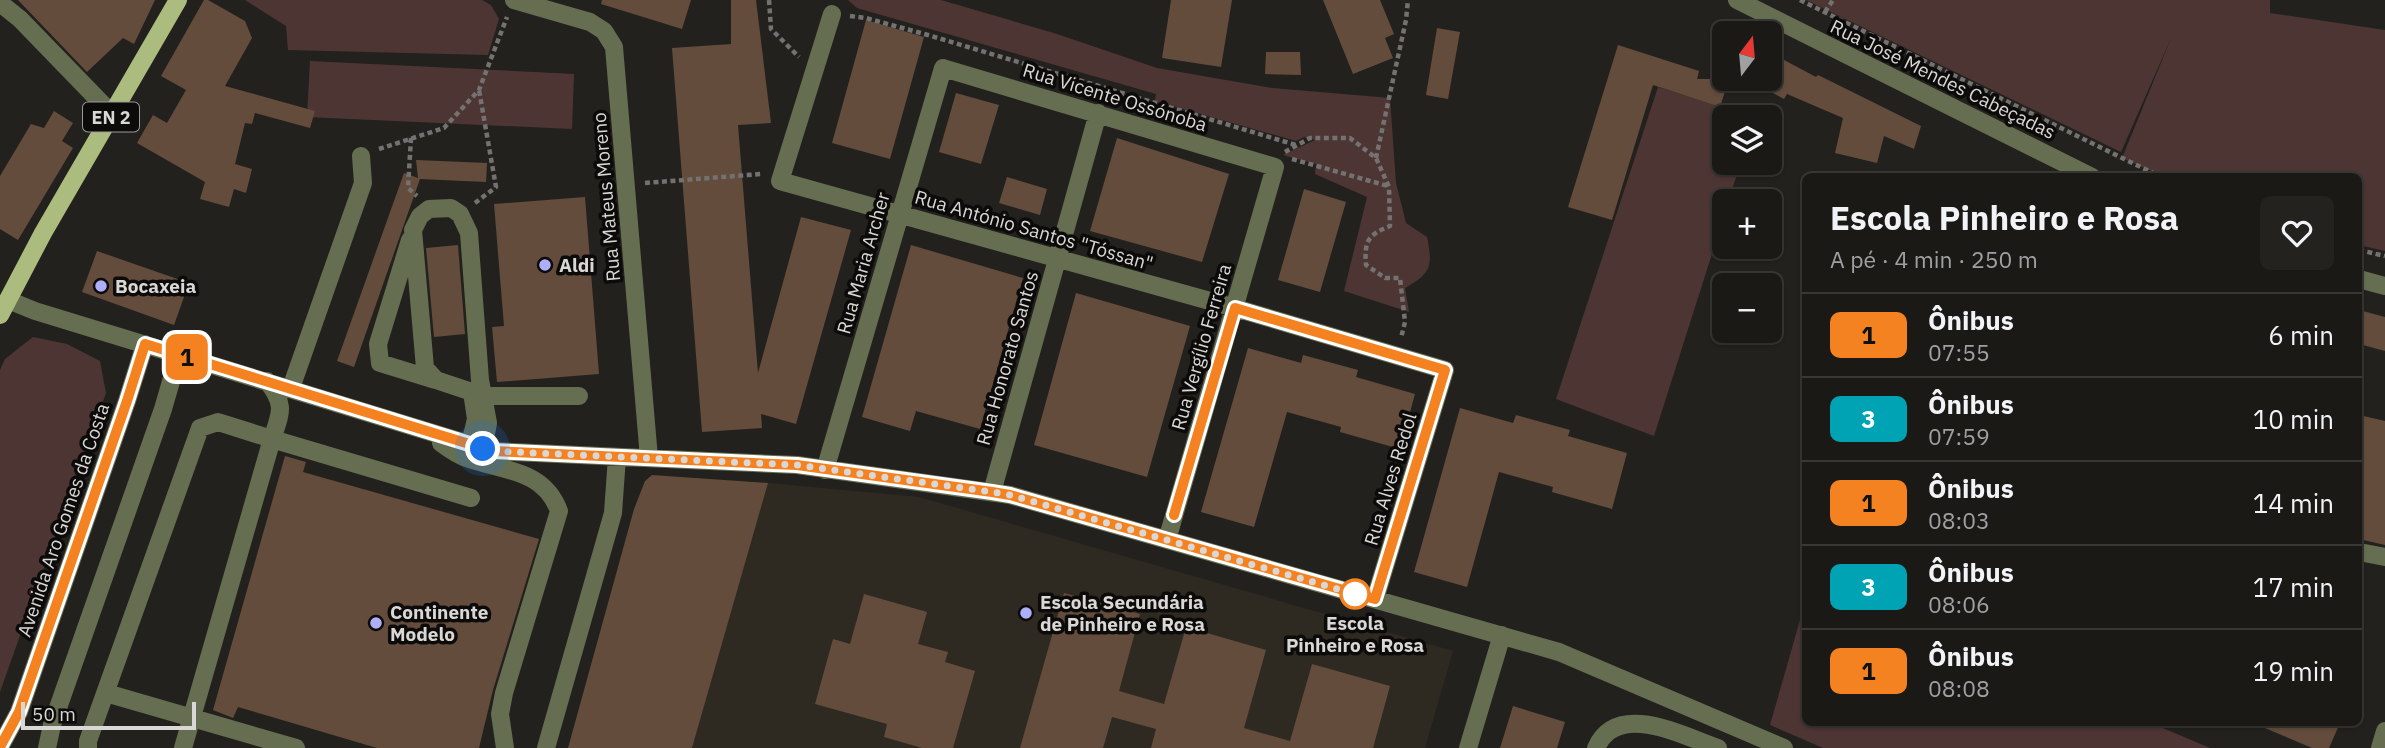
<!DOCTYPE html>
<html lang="pt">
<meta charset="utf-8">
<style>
:root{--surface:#1a1916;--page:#23221f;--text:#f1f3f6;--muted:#9fa0a1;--line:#383835}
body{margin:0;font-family:"IBM Plex Sans",sans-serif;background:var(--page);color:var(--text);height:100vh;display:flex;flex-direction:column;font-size:26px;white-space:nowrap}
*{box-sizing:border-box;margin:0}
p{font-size:23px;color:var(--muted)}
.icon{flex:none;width:38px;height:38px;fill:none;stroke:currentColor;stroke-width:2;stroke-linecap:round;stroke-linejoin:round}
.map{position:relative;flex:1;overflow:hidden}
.panel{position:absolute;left:1802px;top:173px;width:560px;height:553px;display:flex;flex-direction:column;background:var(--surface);border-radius:10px;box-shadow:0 2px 5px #0004,0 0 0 2px var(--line)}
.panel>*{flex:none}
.badge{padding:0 14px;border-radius:10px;font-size:24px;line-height:46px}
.needle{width:46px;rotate:16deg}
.controls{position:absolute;left:1712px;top:21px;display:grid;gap:14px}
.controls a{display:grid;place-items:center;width:70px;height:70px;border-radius:10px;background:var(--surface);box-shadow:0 2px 5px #0004,0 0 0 2px var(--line);font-size:35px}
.scale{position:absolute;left:21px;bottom:18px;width:175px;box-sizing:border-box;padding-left:7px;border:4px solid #d9d8d6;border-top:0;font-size:19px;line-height:24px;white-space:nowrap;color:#d9d8d6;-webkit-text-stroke:5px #0c0b0a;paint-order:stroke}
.you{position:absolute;width:35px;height:35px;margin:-18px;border:5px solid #fff;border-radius:50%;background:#1a73e8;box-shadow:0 0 0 10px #1a73e833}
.map>.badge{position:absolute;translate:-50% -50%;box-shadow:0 0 0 4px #fff}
.round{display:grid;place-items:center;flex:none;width:74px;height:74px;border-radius:10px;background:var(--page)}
.summary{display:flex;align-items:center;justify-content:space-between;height:119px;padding:0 28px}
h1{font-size:33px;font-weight:700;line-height:52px}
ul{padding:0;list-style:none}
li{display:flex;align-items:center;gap:21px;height:84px;padding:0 28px;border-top:2px solid var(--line)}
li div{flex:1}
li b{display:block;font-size:26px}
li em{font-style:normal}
li .badge{min-width:77px;font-weight:700;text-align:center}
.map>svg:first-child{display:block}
.built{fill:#2e2a22}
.green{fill:#4d3534}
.building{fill:#634c3c}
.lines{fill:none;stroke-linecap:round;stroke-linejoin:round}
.path{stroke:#747270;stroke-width:4.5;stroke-dasharray:5 3.5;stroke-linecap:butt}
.minor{stroke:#666e51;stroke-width:18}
.major{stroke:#acbc7e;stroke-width:18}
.line-casing{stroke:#fff;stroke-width:16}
.line{stroke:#f58220;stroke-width:10}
.walk{stroke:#d9d8d6;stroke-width:7;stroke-dasharray:0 12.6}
.poi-dot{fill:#adaffb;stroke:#0c0b0a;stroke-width:2.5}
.stop-dot{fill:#fff;stroke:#f58220;stroke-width:3.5}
.labels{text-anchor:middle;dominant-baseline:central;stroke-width:7;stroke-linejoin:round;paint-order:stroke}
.shield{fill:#0c0b0a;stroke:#9c9a99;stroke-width:2}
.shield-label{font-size:18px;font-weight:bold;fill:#d9d8d6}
.street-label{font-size:19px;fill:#d9d8d6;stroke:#0c0b0a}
.poi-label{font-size:19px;font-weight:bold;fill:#d9d8d6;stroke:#0c0b0a;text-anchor:start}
.stop-label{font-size:19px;font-weight:bold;fill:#d9d8d6;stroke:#0c0b0a}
</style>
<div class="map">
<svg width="2385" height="748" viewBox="0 0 2385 748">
<rect width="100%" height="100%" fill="#23211e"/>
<path class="built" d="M 768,483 L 919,497 L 1453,651 L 1425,748 L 692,748 Z"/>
<path class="green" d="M 245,0 L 482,0 L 491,5 L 499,19 L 488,55 L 288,50 L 286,26 Z
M 848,0 L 941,0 L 1057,34 L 1157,68 L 1272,88 L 1390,98 L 1396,183 L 1406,223 L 1427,237 C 1433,267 1431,273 1405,288 L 1409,312 L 1344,291 L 1367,197 L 1315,174 L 1316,164 L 1283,155 L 1315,140 L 1304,137 L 1296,141 L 1155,101 L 1156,94 L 857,8 Z
M 1806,0 L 2270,0 L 2270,13 L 2385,30 L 2385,251 L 2359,245 L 2359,177 L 2164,177 L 2122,158 L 2172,36 L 2121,152 Z
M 310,61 L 574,74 L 572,129 L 307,117 Z
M 1658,87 L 1752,117 L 1724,117 L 1724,163 L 1741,163 L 1728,201 L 1724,201 L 1724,216 L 1654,436 L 1556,399 Z
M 33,337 L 67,344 L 100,361 L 106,393 L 0,692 L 0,370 L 5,359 Z
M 1806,599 L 1806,723 L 2151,723 L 2210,748 L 1823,748 L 1770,725 Z"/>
<path class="building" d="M 18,0 L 155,0 L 134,44 L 123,38 L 87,72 Z
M 204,0 L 208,0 L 245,21 L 252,38 L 225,86 L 315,111 L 310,128 L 255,113 L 252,124 L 245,123 L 235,164 L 252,169 L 246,193 L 234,189 L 229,207 L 200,199 L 205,182 L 137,143 L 153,115 L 167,123 L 186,90 L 161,76 Z
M 602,0 L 691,0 L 682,29 L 601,4 Z
M 731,0 L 756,0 L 771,123 L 738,125 L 758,373 L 801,217 L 851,230 L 796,424 L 761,414 L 762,428 L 702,432 L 672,48 L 731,44 Z
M 1171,0 L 1232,0 L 1221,67 L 1162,58 Z
M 1323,0 L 1380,0 L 1394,34 L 1385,38 L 1393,58 L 1353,74 Z
M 866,20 L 924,37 L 890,159 L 832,143 Z
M 1437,28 L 1460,32 L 1448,99 L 1426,95 Z
M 1618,45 L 1699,71 L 1697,79 L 1729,79 L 1720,107 L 1653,85 L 1612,220 L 1568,207 Z
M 1266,52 L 1300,52 L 1301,75 L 1265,74 Z
M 1769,52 L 1816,77 L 1818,75 L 1921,126 L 1914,149 L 1884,136 L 1877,163 L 1835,153 L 1843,118 L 1787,94 L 1784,99 L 1769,91 Z
M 956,93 L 999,105 L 981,164 L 939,152 Z
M 54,111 L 73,123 L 62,141 L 73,148 L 18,240 L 0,229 L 0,176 L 31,124 L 44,128 Z
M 1117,138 L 1229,174 L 1202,262 L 1090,231 Z
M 416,160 L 487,163 L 486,182 L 420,179 L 354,367 L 337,361 L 404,173 L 418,178 Z
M 1007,177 L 1047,189 L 1040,215 L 999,203 Z
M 1304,189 L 1346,202 L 1320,292 L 1278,280 Z
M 585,197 L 599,374 L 497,382 L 492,327 L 504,326 L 494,204 Z
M 458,245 L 465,334 L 434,337 L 426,248 Z
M 911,245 L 1023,278 L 980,429 L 916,411 L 910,431 L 862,417 Z
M 97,251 L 189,283 L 174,325 L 82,292 Z
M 1076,293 L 1190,326 L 1147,477 L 1034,445 Z
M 2359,310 L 2385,317 L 2385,351 L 2359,344 Z
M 1248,348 L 1301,363 L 1303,355 L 1358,370 L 1356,377 L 1415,394 L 1400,449 L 1340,432 L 1341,427 L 1287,412 L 1254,527 L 1201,512 Z
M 1460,408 L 1513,423 L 1516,415 L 1570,430 L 1568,436 L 1627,453 L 1612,509 L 1552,492 L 1553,487 L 1499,472 L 1467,587 L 1414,572 Z
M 2359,415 L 2385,421 L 2385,545 L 2359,539 Z
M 285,456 L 306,462 L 303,472 L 539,539 L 493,690 L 479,748 L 377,748 L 238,707 L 233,718 L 213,710 Z
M 652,475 L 768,483 L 692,748 L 568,748 L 634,509 L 645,481 Z
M 1064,593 L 1140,614 L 1119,691 L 1164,704 L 1186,627 L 1266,650 L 1244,728 L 1290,741 L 1312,664 L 1390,686 L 1373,748 L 1151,748 L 1156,729 L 1112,717 L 1103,748 L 1020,748 Z
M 864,594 L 927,612 L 918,644 L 948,652 L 945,662 L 975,671 L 953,748 L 922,748 L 884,737 L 887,724 L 815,704 L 833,639 L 850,644 Z
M 1513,706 L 1565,722 L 1557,748 L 1500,748 Z
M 2253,723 L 2340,723 L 2329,748 L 2312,748 Z"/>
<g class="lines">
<path class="path" d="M 769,0 L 771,29 L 799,57
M 1800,0 L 2161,177
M 1825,12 L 1833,0
M 850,16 L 866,18 L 928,35 L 1296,145
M 411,138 L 408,188 L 417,196
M 379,149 L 444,128 L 479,90 L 507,17
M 1285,152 L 1310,138 L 1350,138 L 1376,158 L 1389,187 L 1390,226 C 1368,235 1364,241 1366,265 L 1385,278 L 1400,278 L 1405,322 L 1401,338
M 1376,158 L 1406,20 L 1408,0
M 1292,159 L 1388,186
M 645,183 L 761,174
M 475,203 L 496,187 L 479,90
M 2359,250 L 2385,256"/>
<path class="minor" d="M 514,0 L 590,22 L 604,31 L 614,47 L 649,458
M 1737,0 L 2092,177
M 0,3 L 20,19 L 113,115
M 832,14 L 780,181 L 1235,308 L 1445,370 L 1375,599
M 410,240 L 378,344 L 380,363 L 435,380
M 2359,279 L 2385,286
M 8,300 L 35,311 L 492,451 L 797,465 L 1010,495 L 1559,652 L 1784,748
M 291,388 L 363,183 L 361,156
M 475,393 L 483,396 L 579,396
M 441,443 C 449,449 459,456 469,459 C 505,471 544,470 559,511 L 504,693 L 500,714 L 505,748
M 470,444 L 476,419 L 472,392 L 436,380 L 425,368 L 413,230 L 420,216 L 429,209 L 451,208 L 460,214 L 469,233 L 480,380 L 488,423 L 483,449
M 825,470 L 943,68 L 1275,167 L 1167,540
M 992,492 L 1098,113
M 2359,552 L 2385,557
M 106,693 L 296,748
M 0,747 L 19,712 L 127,401 L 145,344
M 47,748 L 52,725 L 163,409 L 179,354
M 88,748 L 88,741 L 200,428 L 218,422 L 272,439 C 281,412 286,405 267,381
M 183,748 L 272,439 L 471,498
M 546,748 L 613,513 L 617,457
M 1468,748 L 1502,635
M 1596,748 C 1617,700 1683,736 1718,748
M 2380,748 L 2385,731"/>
<path class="major" d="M 0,315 L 43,233 L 178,0"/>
</g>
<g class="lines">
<defs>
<path id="line" d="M 0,747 L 19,712 L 127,401 L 145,344 L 492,451 L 797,465 L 992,492 L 1010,495 L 1375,599 L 1445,370 L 1235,308 L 1174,515"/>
</defs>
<use href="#line" class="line-casing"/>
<use href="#line" class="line"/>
<path class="walk" d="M 483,449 L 492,451 L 797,465 L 992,492 L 1010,495 L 1355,594"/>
</g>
<g class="poi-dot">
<circle cx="545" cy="265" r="7"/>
<circle cx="101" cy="286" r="7"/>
<circle cx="1026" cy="613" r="7"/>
<circle cx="376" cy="623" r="7"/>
</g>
<circle class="stop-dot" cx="1355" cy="594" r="14"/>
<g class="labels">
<rect class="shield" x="83" y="102.5" width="56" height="29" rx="5"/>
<g class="shield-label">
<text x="111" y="117">EN 2</text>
</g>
<g class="street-label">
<text transform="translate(1943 79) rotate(26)">Rua José Mendes Cabeçadas</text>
<text transform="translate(1115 97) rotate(17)">Rua Vicente Ossónoba</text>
<text transform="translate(606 197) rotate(-95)">Rua Mateus Moreno</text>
<text transform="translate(1034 230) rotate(16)">Rua António Santos "Tóssan"</text>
<text transform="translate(863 263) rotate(-74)">Rua Maria Archer</text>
<text transform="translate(1201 347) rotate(-74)">Rua Vergílio Ferreira</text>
<text transform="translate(1007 358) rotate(-74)">Rua Honorato Santos</text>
<text transform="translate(1390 479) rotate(-73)">Rua Alves Redol</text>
<text transform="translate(63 520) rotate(-71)">Avenida Aro Gomes da Costa</text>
</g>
<g class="poi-label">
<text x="559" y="265">Aldi</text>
<text x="115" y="286">Bocaxeia</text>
<text x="1040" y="602">Escola Secundária<tspan x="1040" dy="22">de Pinheiro e Rosa</tspan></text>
<text x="390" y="612">Continente<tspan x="390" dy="22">Modelo</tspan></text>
</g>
<g class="stop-label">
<text x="1355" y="623">Escola<tspan x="1355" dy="22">Pinheiro e Rosa</tspan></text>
</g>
</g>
</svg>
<div class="controls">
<a><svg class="needle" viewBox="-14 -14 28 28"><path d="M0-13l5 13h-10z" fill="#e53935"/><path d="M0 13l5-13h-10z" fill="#9fa0a1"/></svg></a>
<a><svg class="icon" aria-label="layers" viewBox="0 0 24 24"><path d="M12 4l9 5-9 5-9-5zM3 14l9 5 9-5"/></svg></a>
<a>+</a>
<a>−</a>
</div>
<div class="scale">50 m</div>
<div class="you" style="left:483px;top:449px"></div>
<b class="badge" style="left:187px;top:357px;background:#f58220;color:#111">1</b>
<section class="panel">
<div class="summary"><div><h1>Escola Pinheiro e Rosa</h1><p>A pé · 4 min · 250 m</p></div><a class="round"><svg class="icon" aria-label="heart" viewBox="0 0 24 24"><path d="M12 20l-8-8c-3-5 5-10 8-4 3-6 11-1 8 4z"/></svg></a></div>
<ul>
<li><span class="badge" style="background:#f58220;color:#111">1</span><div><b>Ônibus</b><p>07:55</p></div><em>6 min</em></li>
<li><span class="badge" style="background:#00a3b4;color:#fff">3</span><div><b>Ônibus</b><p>07:59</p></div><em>10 min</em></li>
<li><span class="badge" style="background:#f58220;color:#111">1</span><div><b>Ônibus</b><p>08:03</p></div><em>14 min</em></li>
<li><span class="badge" style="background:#00a3b4;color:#fff">3</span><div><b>Ônibus</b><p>08:06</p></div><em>17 min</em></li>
<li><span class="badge" style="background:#f58220;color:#111">1</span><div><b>Ônibus</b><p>08:08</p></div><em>19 min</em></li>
</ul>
</section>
</div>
